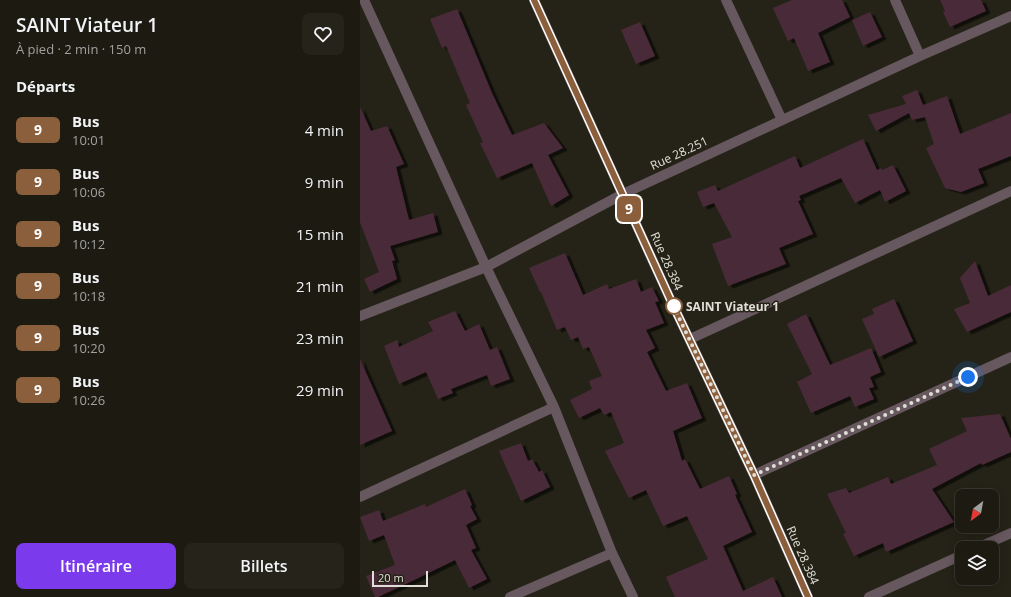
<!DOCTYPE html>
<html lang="fr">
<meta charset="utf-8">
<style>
:root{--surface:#1c1a11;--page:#25231a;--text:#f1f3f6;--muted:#a0a19f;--line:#3a3831;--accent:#7c3aed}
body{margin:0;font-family:"Open Sans",sans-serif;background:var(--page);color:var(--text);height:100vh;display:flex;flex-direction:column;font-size:15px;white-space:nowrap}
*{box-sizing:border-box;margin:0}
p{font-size:13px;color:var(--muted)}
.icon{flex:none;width:22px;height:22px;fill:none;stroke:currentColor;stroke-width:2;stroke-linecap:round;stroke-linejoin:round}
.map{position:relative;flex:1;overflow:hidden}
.panel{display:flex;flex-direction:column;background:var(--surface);width:360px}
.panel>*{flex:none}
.badge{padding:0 8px;border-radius:6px;font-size:14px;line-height:26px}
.needle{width:26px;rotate:212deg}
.tools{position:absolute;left:595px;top:489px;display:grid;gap:8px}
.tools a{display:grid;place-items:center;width:44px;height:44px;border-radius:8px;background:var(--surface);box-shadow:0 2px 10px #0003,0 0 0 1px var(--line);font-size:20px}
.scale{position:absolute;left:12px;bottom:10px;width:56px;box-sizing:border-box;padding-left:4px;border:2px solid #e0dfd7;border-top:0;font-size:11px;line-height:14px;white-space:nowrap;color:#e0dfd7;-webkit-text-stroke:3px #252317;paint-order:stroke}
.you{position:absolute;width:20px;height:20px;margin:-10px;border:3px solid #fff;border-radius:50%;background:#1a73e8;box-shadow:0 0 0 6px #1a73e833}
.map>.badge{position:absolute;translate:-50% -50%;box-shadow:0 0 0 2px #fff}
h2{padding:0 16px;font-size:15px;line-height:36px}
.round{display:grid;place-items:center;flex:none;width:42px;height:42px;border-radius:8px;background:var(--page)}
.overview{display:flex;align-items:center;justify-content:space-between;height:68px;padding:0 16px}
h1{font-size:19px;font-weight:600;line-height:30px}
.button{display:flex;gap:8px;margin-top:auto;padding:8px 16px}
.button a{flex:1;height:46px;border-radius:8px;background:var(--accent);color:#fff;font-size:16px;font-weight:600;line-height:46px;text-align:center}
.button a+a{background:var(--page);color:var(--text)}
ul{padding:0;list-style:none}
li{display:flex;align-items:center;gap:12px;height:52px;padding:0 16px}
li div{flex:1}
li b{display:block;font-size:15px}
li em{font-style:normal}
li .badge{min-width:44px;font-weight:700;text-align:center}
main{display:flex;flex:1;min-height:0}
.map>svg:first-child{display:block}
.building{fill:#4a2a39;filter:url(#shadow)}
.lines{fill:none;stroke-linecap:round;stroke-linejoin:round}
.minor{stroke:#67575e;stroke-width:10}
.line-casing{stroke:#fff;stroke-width:9}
.line{stroke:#8b5e3c;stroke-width:6}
.walk{stroke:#e0dfd7;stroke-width:4;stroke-dasharray:0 7.2}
.stop-dot{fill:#fff;stroke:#8b5e3c;stroke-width:2}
.labels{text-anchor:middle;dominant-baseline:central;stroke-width:3;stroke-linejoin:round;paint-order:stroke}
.street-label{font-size:12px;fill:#e0dfd7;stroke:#252317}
.stop-label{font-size:12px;font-weight:bold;fill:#e0dfd7;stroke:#252317;text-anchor:start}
</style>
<main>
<section class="panel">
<div class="overview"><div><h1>SAINT Viateur 1</h1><p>À pied · 2 min · 150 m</p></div><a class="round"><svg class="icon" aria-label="heart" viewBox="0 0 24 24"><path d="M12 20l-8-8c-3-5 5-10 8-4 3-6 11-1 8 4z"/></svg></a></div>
<h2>Départs</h2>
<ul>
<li><span class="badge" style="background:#8b5e3c;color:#fff">9</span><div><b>Bus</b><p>10:01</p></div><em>4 min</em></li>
<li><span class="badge" style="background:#8b5e3c;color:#fff">9</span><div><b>Bus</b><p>10:06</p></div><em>9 min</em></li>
<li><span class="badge" style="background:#8b5e3c;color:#fff">9</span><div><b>Bus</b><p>10:12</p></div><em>15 min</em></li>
<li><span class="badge" style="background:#8b5e3c;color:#fff">9</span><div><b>Bus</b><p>10:18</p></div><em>21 min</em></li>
<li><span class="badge" style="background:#8b5e3c;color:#fff">9</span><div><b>Bus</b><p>10:20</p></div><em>23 min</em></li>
<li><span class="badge" style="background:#8b5e3c;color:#fff">9</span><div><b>Bus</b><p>10:26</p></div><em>29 min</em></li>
</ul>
<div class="button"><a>Itinéraire</a><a>Billets</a></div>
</section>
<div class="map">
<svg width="651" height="597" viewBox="0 0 651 597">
<defs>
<filter id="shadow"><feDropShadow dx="4.5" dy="2.5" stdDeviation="0" flood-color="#0009"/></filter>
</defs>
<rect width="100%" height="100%" fill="#252317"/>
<path class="building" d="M 432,0 L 482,0 L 490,17 L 458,33 L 470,62 L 448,71 L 434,38 L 428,41 L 413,8 Z
M 580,0 L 621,0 L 626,11 L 590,27 L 583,12 L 585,11 Z
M 97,9 L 132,93 L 152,135 L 184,123 L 203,148 L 188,155 L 209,195 L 191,206 L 172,163 L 137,178 L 120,143 L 123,142 L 106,105 L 110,103 L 86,46 L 82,48 L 70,19 Z
M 510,12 L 522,37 L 503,46 L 492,20 Z
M 280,22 L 295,56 L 276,64 L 261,30 Z
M 557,90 L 563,105 L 587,96 L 600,134 L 651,113 L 651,156 L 618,169 L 624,183 L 601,192 L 585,188 L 566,148 L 574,144 L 565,117 L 552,120 L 549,113 L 516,131 L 508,115 L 546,104 L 542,96 Z
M 0,107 L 11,131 L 27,126 L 44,164 L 36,167 L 49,220 L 73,213 L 78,232 L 30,246 L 35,260 L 32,261 L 37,279 L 10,292 L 4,279 L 19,272 L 0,222 Z
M 503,139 L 517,170 L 521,168 L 522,170 L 533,165 L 546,191 L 525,202 L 520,190 L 495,203 L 481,178 L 439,196 L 441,200 L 438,201 L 453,234 L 419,248 L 426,264 L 368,286 L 352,244 L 372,237 L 354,203 L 343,207 L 337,192 L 355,185 L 358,191 L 435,156 L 440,168 Z
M 205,253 L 223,295 L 247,284 L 249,289 L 276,279 L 281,292 L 292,287 L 299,301 L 295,302 L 304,323 L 286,330 L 295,348 L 287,352 L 306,391 L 327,383 L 342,418 L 313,431 L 322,461 L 325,459 L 340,489 L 369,476 L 377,494 L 375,495 L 392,532 L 363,546 L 383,591 L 413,577 L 422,597 L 315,597 L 306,577 L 348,559 L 327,516 L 303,526 L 286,490 L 269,498 L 245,451 L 264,443 L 251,412 L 244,415 L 240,408 L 219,418 L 210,400 L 232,389 L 229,381 L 242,376 L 229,347 L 223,349 L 218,337 L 211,340 L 205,327 L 197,330 L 181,292 L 180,292 L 169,268 Z
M 615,261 L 628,296 L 651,285 L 651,312 L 607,332 L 594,309 L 610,303 L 600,278 Z
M 534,299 L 553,341 L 519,357 L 502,319 L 514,314 L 512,309 Z
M 95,311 L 105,331 L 119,324 L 130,350 L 137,347 L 150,379 L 131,386 L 127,375 L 91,389 L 93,393 L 78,399 L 66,372 L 39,384 L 24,346 L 37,340 L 39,347 L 73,331 L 68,322 Z
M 446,314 L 470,365 L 511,348 L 521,372 L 510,377 L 514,387 L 509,388 L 514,399 L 495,407 L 490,396 L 451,413 L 437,382 L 452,374 L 427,324 Z
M 0,359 L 32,431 L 0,445 Z
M 640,414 L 651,439 L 651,452 L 622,465 L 621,463 L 572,489 L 594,522 L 526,552 L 523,543 L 494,556 L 483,534 L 486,533 L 467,494 L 486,488 L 489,493 L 528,477 L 531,484 L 577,465 L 569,449 L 607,431 L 601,418 Z
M 161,443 L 168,461 L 172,459 L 179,472 L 182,470 L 190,487 L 161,501 L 139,451 Z
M 105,489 L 112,505 L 110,506 L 117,519 L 106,525 L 116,548 L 111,550 L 127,579 L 109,588 L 95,560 L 52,581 L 18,597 L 15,597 L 6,576 L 35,565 L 24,535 L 9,541 L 0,517 L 19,510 L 23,521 L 65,504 L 66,507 Z"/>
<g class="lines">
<path class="minor" d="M 4,0 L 126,267 L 194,407 L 252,553 L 273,597
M 174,0 L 312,303 L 394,475 L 448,597
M 366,0 L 422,120
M 535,0 L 560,56
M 0,316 L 126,267 L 263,194 L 560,56 L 651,16
M 330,339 L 651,191
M 394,475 L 651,357
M 0,497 L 194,407
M 617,548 L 651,533
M 150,597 L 252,553
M 509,597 L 602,555"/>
</g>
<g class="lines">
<defs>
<path id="line" d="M 174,0 L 312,303 L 394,475 L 448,597"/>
</defs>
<use href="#line" class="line-casing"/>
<use href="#line" class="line"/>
<path class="walk" d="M 314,306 L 312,303 L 394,475 L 608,377"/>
</g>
<circle class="stop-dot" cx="314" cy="306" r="8"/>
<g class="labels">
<g class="street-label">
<text transform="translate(319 153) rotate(-25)">Rue 28.251</text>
<text transform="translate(307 261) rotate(66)">Rue 28.384</text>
<text transform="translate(443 555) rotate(66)">Rue 28.384</text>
</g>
<g class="stop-label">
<text x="326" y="306">SAINT Viateur 1</text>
</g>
</g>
</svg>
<div class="tools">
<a><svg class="needle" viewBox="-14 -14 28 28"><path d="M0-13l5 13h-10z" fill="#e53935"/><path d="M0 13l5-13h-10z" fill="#a0a19f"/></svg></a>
<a><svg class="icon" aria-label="layers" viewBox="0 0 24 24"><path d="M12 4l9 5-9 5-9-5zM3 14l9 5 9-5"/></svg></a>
</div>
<div class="scale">20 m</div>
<div class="you" style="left:608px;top:377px"></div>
<b class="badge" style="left:269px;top:209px;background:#8b5e3c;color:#fff">9</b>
</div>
</main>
